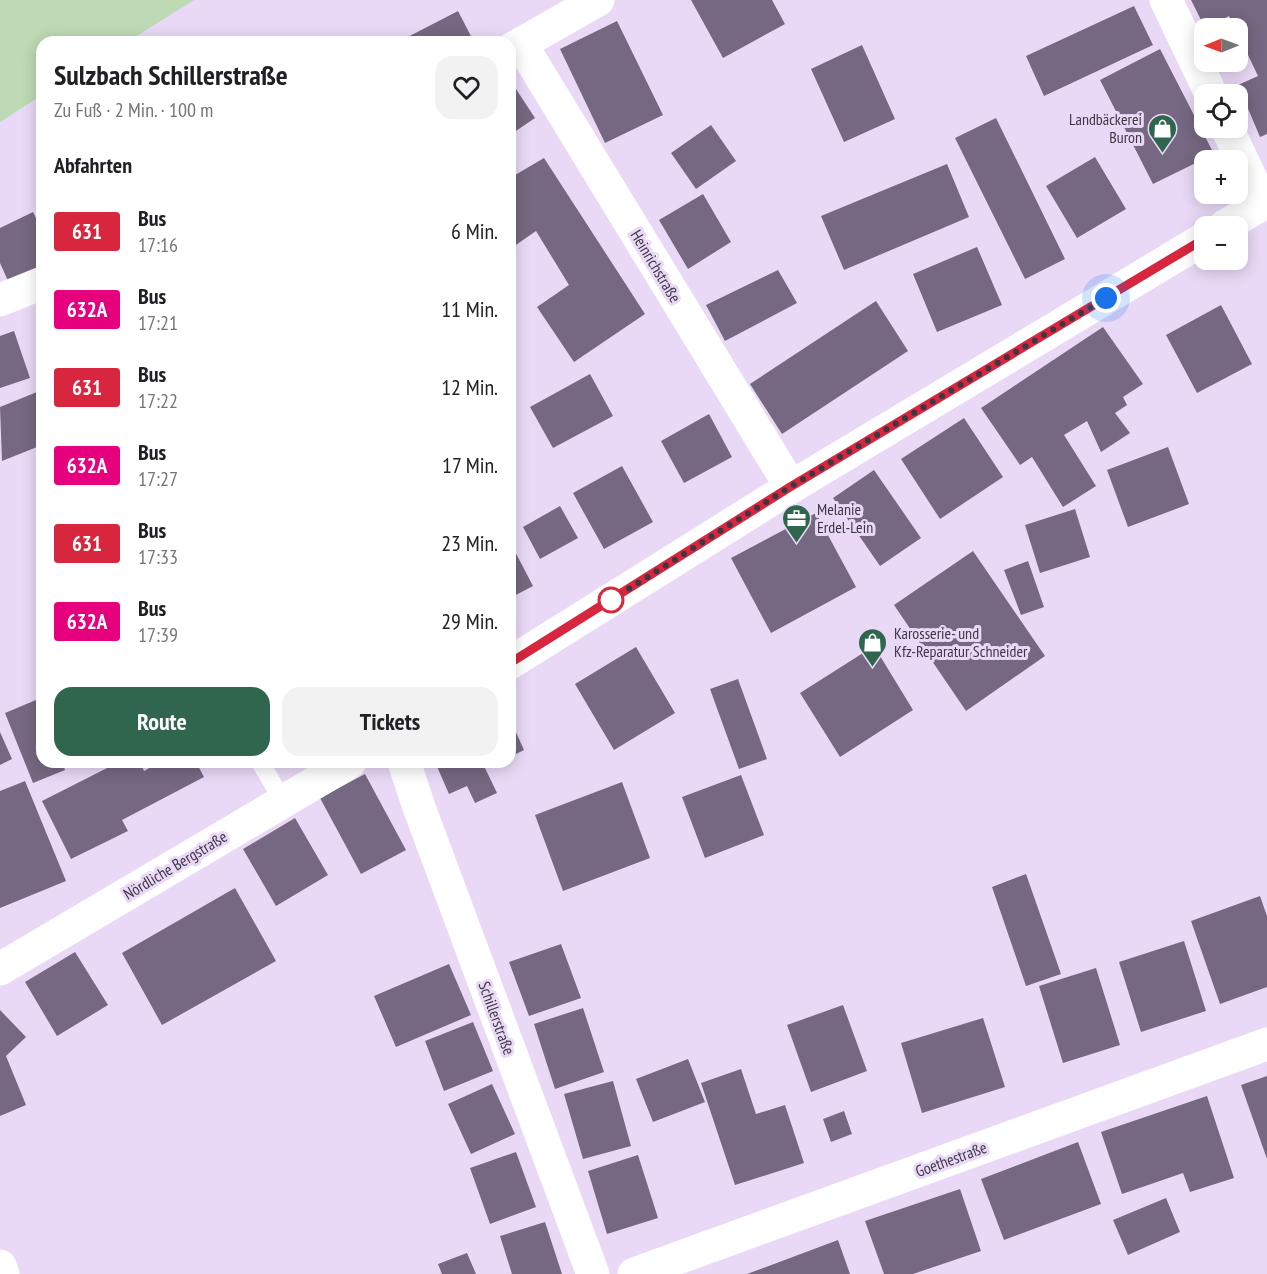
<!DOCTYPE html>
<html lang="de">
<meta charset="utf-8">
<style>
:root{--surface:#fff;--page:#f2f2f2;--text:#202124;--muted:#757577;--accent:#2f664d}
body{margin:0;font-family:"PT Sans Narrow",sans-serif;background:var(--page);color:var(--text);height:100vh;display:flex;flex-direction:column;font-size:22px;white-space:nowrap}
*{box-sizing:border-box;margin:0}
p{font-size:20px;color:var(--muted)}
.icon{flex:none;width:33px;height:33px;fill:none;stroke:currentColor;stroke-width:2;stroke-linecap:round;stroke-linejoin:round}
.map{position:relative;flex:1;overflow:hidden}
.details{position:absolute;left:36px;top:36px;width:480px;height:732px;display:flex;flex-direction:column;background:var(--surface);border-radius:18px;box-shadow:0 3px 15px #0003}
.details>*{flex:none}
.badge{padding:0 12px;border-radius:4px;font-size:21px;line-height:39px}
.needle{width:39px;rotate:269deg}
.buttons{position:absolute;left:1194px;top:18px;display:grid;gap:12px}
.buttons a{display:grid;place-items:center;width:54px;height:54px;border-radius:12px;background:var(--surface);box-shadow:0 3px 15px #0003;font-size:30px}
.you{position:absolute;width:30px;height:30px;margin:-15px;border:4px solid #fff;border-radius:50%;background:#1a73e8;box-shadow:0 0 0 9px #1a73e833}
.map>.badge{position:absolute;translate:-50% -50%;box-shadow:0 0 0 3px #fff}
h2{padding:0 18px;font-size:22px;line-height:54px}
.round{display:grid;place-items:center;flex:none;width:63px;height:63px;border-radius:18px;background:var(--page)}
.overview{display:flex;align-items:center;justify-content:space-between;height:102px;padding:0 18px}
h1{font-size:28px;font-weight:600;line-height:45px}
.button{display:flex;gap:12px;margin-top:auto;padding:12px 18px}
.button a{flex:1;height:69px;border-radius:18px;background:var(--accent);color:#fff;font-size:24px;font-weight:600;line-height:69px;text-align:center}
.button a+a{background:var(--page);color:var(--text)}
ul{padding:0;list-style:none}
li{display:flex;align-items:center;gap:18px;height:78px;padding:0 18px}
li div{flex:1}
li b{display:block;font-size:22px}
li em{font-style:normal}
li .badge{min-width:66px;font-weight:700;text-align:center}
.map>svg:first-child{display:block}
.green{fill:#bddab4}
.building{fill:#766882}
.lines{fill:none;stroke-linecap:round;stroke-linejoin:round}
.service{stroke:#fff;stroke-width:18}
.minor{stroke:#fff;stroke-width:33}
.secondary{stroke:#fff;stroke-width:33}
.line-casing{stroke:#fff;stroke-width:14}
.line{stroke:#d7263d;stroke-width:9}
.walk{stroke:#3d3743;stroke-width:6;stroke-dasharray:0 10.8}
.stop-dot{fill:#fff;stroke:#d7263d;stroke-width:3}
.labels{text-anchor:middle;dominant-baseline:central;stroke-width:6;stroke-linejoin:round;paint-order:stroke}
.poi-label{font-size:16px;fill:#3d3743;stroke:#e9d9f7;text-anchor:start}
.street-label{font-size:16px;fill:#3d3743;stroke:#e9d9f7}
</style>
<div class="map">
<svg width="1267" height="1274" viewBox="0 0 1267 1274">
<rect width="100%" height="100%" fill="#e9d9f7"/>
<path class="green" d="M 0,0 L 194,0 L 127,42 L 42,42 L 42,95 L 0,122 Z"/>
<path class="building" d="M 691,0 L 772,0 L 785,24 L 723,58 Z
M 1191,0 L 1267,0 L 1267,134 L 1260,137 L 1238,85 L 1258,76 L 1238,34 L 1238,28 L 1235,28 L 1229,16 L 1205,28 Z
M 1134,6 L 1153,45 L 1044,96 L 1026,56 Z
M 458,11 L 474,42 L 398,42 Z
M 617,21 L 663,115 L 605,143 L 560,49 Z
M 862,45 L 895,119 L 844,142 L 811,69 Z
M 1160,49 L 1214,154 L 1153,184 L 1100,80 Z
M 514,86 L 535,118 L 510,135 L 510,89 Z
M 996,118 L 1065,259 L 1025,279 L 955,138 Z
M 711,125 L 736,161 L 696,189 L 671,153 Z
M 1095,157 L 1126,209 L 1077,238 L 1046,186 Z
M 544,158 L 645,314 L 574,362 L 537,307 L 569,285 L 536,231 L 510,249 L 510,178 Z
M 947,164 L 969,217 L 844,270 L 821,216 Z
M 703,194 L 731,242 L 688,269 L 659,220 Z
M 33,212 L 42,230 L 42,268 L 9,283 L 0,263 L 0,228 Z
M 977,247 L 1002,305 L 937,332 L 913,274 Z
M 778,270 L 797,303 L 725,341 L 706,305 Z
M 876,301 L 908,351 L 782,434 L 750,384 Z
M 1221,305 L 1252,364 L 1197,393 L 1166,335 Z
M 1103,327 L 1143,384 L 1123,397 L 1127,405 L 1115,413 L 1130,433 L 1101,452 L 1087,421 L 1064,435 L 1096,486 L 1063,507 L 1032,457 L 1020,465 L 981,408 Z
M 14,331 L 30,378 L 0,388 L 0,336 Z
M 590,374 L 613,416 L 553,448 L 530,407 Z
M 42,390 L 42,445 L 2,461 L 0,407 Z
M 709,414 L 732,457 L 684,483 L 661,441 Z
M 964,418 L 1003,477 L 940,519 L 901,459 Z
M 1168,447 L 1189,504 L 1128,527 L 1107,470 Z
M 622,466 L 653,522 L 604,549 L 573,493 Z
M 874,470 L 921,538 L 880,566 L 833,498 Z
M 560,506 L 578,538 L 540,559 L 523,527 Z
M 1075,509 L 1090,557 L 1040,573 L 1025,525 Z
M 816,513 L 856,587 L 771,633 L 731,558 Z
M 510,542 L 533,586 L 510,598 Z
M 973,551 L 1045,656 L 966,711 L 894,605 Z
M 1028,561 L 1044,607 L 1021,615 L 1004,570 Z
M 874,646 L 913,710 L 840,757 L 800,693 Z
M 636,647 L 675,713 L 614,750 L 575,684 Z
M 738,679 L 767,759 L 739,769 L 710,689 Z
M 36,700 L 42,714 L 42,762 L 62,762 L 65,770 L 33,783 L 5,713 Z
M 510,719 L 524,750 L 510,757 Z
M 0,732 L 12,759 L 0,765 Z
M 119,762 L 140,762 L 144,771 L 160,762 L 196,762 L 204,777 L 122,820 L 128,831 L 71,859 L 42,801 Z
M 435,762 L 498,762 L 485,768 L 497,793 L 475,803 L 467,786 L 449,794 Z
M 365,774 L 406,850 L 361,874 L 320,798 Z
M 741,775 L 764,835 L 705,858 L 682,797 Z
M 25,781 L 66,881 L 0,908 L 0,791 Z
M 622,782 L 650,858 L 563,891 L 535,815 Z
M 295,818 L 328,875 L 276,906 L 243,849 Z
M 1026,874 L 1061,974 L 1026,986 L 992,887 Z
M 235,888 L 276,961 L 162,1025 L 122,953 Z
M 1260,896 L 1267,916 L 1267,987 L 1220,1004 L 1191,921 Z
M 1184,941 L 1206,1011 L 1141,1032 L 1119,962 Z
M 561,944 L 581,998 L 529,1016 L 509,962 Z
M 75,952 L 108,1005 L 57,1036 L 25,982 Z
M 449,964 L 471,1015 L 396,1047 L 374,996 Z
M 1096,968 L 1120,1045 L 1063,1063 L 1039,986 Z
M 843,1005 L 867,1071 L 811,1092 L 787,1025 Z
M 583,1008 L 604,1072 L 555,1089 L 534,1024 Z
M 0,1010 L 26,1037 L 6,1056 L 26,1105 L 0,1116 Z
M 983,1018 L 1005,1087 L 922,1113 L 901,1043 Z
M 473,1022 L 493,1071 L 444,1091 L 425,1041 Z
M 688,1059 L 705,1102 L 653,1122 L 636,1079 Z
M 741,1069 L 756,1114 L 785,1105 L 804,1163 L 735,1185 L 701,1083 Z
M 1267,1076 L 1267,1159 L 1241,1085 Z
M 613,1081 L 631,1146 L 583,1159 L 564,1094 Z
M 492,1084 L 515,1134 L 471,1154 L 448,1104 Z
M 1207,1096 L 1234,1178 L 1190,1192 L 1183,1173 L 1122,1194 L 1101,1132 Z
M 844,1111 L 852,1134 L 831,1142 L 823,1119 Z
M 1078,1142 L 1101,1204 L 1004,1240 L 981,1179 Z
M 516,1152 L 536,1207 L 490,1224 L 470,1168 Z
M 638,1155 L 658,1218 L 607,1234 L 588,1171 Z
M 960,1189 L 981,1251 L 913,1274 L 884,1274 L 865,1221 Z
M 1166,1198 L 1180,1232 L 1128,1255 L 1113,1220 Z
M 545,1222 L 562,1274 L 512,1274 L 500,1236 Z
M 838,1240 L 850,1274 L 747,1274 Z
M 467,1253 L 476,1274 L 442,1274 L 438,1264 Z"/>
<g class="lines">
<path class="service" d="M 260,762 L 283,801"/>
<path class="minor" d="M 1166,0 L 1211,94
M 521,44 L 791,487
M 510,50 L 598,0
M 1227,128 L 1263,204
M 0,300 L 42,283
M 404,762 L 420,810 L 593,1274
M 0,1266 L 3,1274
M 634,1274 L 1267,1044"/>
<path class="secondary" d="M 1225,226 L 1267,201
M 510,663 L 791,487 L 1204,239
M 0,969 L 350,762"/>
</g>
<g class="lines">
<defs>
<path id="line" d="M 510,663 L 790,487 L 1204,239"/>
</defs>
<use href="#line" class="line-casing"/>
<use href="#line" class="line"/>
<path class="walk" d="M 611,600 L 790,487 L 1106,298"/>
</g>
<defs>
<symbol id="shop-pin" viewBox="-11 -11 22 30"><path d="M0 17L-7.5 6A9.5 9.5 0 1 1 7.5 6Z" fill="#2f664d" stroke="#e9d9f7"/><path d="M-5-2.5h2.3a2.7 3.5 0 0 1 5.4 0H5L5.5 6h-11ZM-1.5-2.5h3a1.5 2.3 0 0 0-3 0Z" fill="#fff"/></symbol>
<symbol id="office-pin" viewBox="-11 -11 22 30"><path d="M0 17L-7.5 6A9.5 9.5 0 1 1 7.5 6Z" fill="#2f664d" stroke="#e9d9f7"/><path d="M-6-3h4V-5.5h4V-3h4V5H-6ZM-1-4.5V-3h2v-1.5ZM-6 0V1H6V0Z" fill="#fff"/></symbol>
</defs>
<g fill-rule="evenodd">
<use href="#shop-pin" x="1146" y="112" width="33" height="45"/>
<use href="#office-pin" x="780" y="502" width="33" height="45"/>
<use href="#shop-pin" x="856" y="626" width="33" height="45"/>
</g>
<circle class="stop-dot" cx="611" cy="600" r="12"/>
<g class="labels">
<g class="poi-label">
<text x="1142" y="119" text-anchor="end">Landbäckerei<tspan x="1142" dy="18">Buron</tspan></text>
<text x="817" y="509">Melanie<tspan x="817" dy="18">Erdel-Lein</tspan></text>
<text x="894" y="633">Karosserie- und<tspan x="894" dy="18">Kfz-Reparatur Schneider</tspan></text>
</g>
<g class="street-label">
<text transform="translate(656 266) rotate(59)">Heinrichstraße</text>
<text transform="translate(175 865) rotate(-31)">Nördliche Bergstraße</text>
<text transform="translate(497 1018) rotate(70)">Schillerstraße</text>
<text transform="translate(951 1159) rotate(-20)">Goethestraße</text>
</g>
</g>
</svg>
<div class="buttons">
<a><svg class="needle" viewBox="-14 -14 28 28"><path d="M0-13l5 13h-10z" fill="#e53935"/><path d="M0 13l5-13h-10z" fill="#757577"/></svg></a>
<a><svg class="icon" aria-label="locate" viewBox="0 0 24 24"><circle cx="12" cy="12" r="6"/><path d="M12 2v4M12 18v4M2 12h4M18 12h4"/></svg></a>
<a>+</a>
<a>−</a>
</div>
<div class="you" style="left:1106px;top:298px"></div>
<section class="details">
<div class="overview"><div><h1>Sulzbach Schillerstraße</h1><p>Zu Fuß · 2 Min. · 100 m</p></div><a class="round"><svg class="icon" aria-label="heart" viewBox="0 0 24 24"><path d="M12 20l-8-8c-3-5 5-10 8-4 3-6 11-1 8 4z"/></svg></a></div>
<h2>Abfahrten</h2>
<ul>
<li><span class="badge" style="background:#d7263d;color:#fff">631</span><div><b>Bus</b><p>17:16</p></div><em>6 Min.</em></li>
<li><span class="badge" style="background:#e6007e;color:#fff">632A</span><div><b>Bus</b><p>17:21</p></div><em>11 Min.</em></li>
<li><span class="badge" style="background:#d7263d;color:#fff">631</span><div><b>Bus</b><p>17:22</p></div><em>12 Min.</em></li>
<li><span class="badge" style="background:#e6007e;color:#fff">632A</span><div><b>Bus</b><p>17:27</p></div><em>17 Min.</em></li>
<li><span class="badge" style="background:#d7263d;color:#fff">631</span><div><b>Bus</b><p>17:33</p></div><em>23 Min.</em></li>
<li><span class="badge" style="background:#e6007e;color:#fff">632A</span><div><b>Bus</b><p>17:39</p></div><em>29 Min.</em></li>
</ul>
<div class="button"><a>Route</a><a>Tickets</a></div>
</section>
</div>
